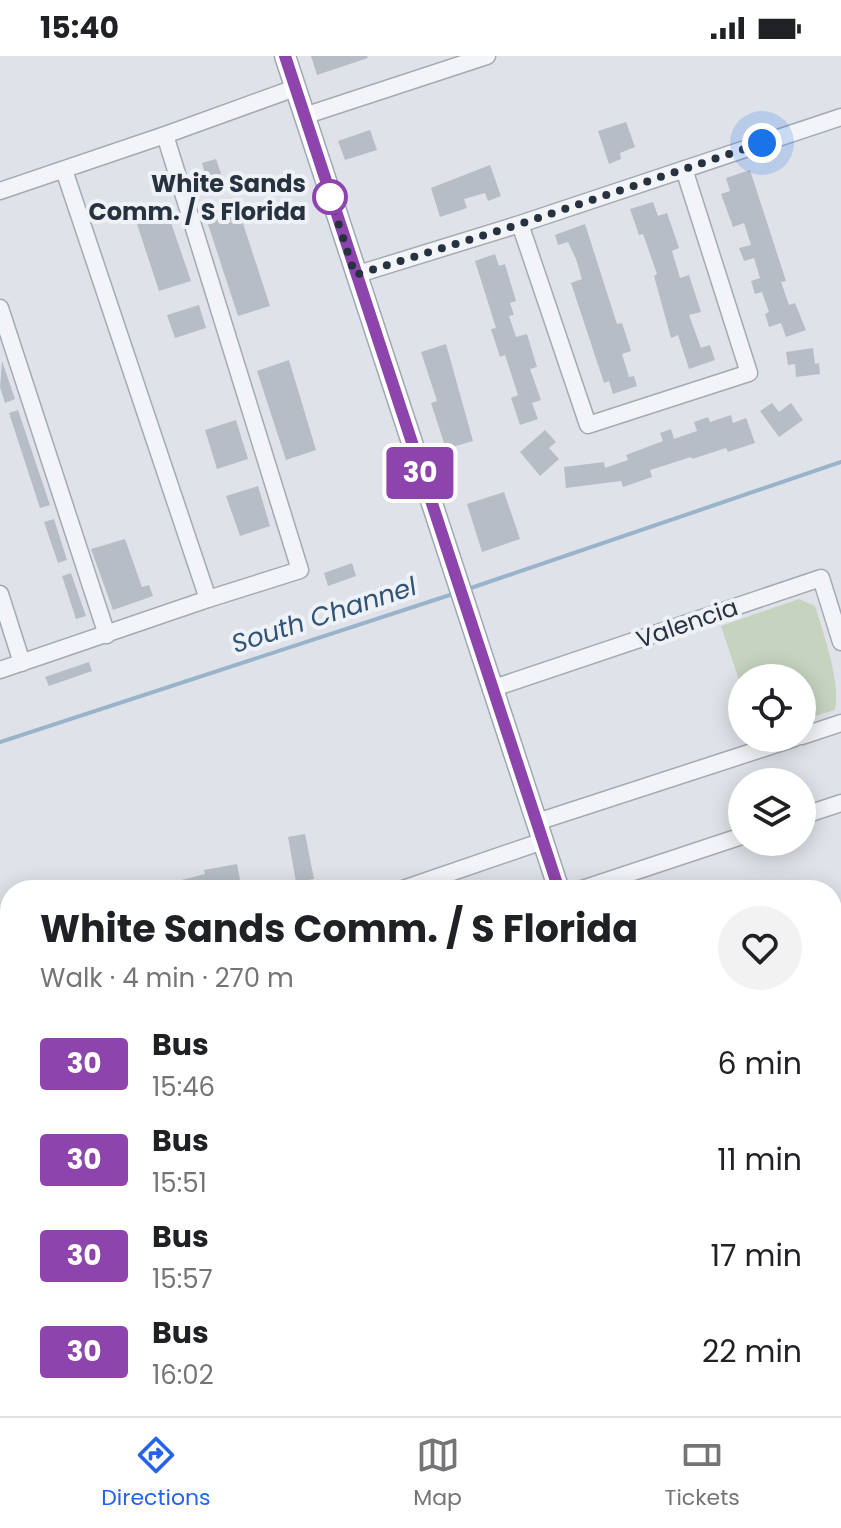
<!DOCTYPE html>
<meta charset="utf-8">
<style>
:root{--surface:#fff;--page:#f2f2f2;--text:#202124;--muted:#757577;--line:#e0e0e0;--accent:#2563eb}
body{margin:0;font-family:Poppins,sans-serif;background:var(--page);color:var(--text);height:100vh;display:flex;flex-direction:column;font-size:30px;white-space:nowrap}
*{box-sizing:border-box;margin:0}
p{font-size:26px;color:var(--muted)}
.icon{flex:none;width:44px;height:44px;fill:none;stroke:currentColor;stroke-width:2;stroke-linecap:round;stroke-linejoin:round}
.map{position:relative;flex:1;overflow:hidden}
.sheet{position:absolute;left:0px;top:824px;width:842px;height:536px;display:flex;flex-direction:column;background:var(--surface);border-radius:32px 32px 0 0;box-shadow:0 4px 20px #0003}
.sheet>*{flex:none}
.badge{padding:0 16px;border-radius:6px;font-size:28px;line-height:52px}
.tools{position:absolute;left:728px;top:608px;display:grid;gap:16px}
.tools a{display:grid;place-items:center;width:88px;height:88px;border-radius:50%;background:var(--surface);box-shadow:0 4px 20px #0003;font-size:40px}
.you{position:absolute;width:40px;height:40px;margin:-20px;border:6px solid #fff;border-radius:50%;background:#1a73e8;box-shadow:0 0 0 12px #1a73e833}
.map>.badge{position:absolute;translate:-50% -50%;box-shadow:0 0 0 4px #fff}
.round{display:grid;place-items:center;flex:none;width:84px;height:84px;border-radius:42px;background:var(--page)}
.headline{display:flex;align-items:center;justify-content:space-between;height:136px;padding:0 40px}
h1{font-size:38px;font-weight:700;line-height:60px}
ul{padding:0;list-style:none}
li{display:flex;align-items:center;gap:24px;height:96px;padding:0 40px}
li div{flex:1}
li b{display:block;font-size:30px}
li em{font-style:normal}
li .badge{min-width:88px;font-weight:700;text-align:center}
.status{display:flex;justify-content:space-between;align-items:center;height:56px;padding:0 40px;background:var(--surface);direction:ltr}
.status svg{height:22px;fill:currentColor}
.tabs{display:flex;justify-content:space-around;align-items:center;height:112px;border-top:2px solid var(--line);background:var(--surface);font-size:22px;color:var(--muted)}
.tabs a{display:grid;justify-items:center;gap:4px}
.tabs .on{color:var(--accent)}
.map>svg:first-child{display:block}
.green{fill:#c5d3bf}
.lines{fill:none;stroke-linecap:round;stroke-linejoin:round}
.stream{stroke:#98b3ca;stroke-width:4}
.building{fill:#b6bdc6}
.minor-casing{stroke:#a4aab3;stroke-width:19}
.major-casing{stroke:#9ea8b5;stroke-width:23}
.minor{stroke:#f2f4f7;stroke-width:16}
.major{stroke:#fff;stroke-width:20}
.line-casing{stroke:#fff;stroke-width:18}
.line{stroke:#8e44ad;stroke-width:12}
.walk{stroke:#273240;stroke-width:8;stroke-dasharray:0 14.4}
.stop-dot{fill:#fff;stroke:#8e44ad;stroke-width:4}
.labels{text-anchor:middle;dominant-baseline:central;stroke-width:8;stroke-linejoin:round;paint-order:stroke}
.stop-label{font-size:24px;font-weight:bold;fill:#273240;stroke:#eef2f6;text-anchor:end}
.street-label{font-size:24px;fill:#273240;stroke:#eef2f6}
.water-label{font-size:26px;font-style:italic;fill:#305376;stroke:#eef2f6}
</style>
<div class="status"><b>15:40</b><svg viewBox="0 0 49 12"><path d="M0 12V9h3v3zM5 12V6h3v6zM10 12V3h3v9zM15 12V0h3v12zM26 1h20v11H26zM47 4h2v5h-2z"/></svg></div>
<div class="map">
<svg width="841" height="1360" viewBox="0 0 841 1360">
<rect width="100%" height="100%" fill="#dfe3e9"/>
<path class="green" d="M 799,543 L 815,550 C 824,578 841,628 835,654 L 802,664 L 802,622 L 742,622 L 742,633 L 721,570 Z"/>
<g class="lines">
<path class="stream" d="M 468,533 L 841,406
M 0,686 L 456,537"/>
</g>
<path class="building" d="M 311,0 L 367,0 L 368,2 L 317,19 Z
M 626,66 L 635,91 L 620,97 L 621,103 L 609,108 L 598,75 Z
M 370,74 L 377,94 L 345,104 L 338,85 Z
M 216,103 L 225,129 L 210,134 L 202,107 Z
M 490,109 L 501,140 L 488,145 L 485,137 L 464,143 L 467,152 L 440,161 L 431,132 Z
M 750,114 L 786,225 L 781,226 L 789,249 L 795,247 L 806,274 L 786,281 L 781,267 L 769,271 L 765,258 L 769,256 L 762,236 L 755,238 L 751,225 L 760,222 L 754,202 L 744,205 L 739,192 L 751,189 L 744,167 L 733,171 L 721,138 L 730,135 L 726,122 Z
M 236,146 L 270,250 L 238,260 L 204,156 Z
M 653,146 L 658,160 L 667,157 L 679,192 L 672,195 L 680,222 L 689,219 L 701,256 L 689,259 L 701,292 L 710,289 L 715,304 L 689,313 L 678,279 L 671,282 L 654,220 L 657,218 L 643,178 L 639,179 L 630,153 Z
M 167,155 L 191,225 L 159,235 L 136,165 Z
M 585,168 L 617,268 L 622,267 L 631,295 L 622,298 L 629,321 L 634,320 L 637,330 L 613,338 L 609,325 L 604,327 L 571,227 L 582,223 L 576,203 L 568,186 L 558,189 L 555,179 Z
M 495,198 L 499,210 L 505,208 L 516,245 L 510,247 L 514,259 L 509,260 L 516,281 L 527,278 L 537,311 L 530,313 L 541,344 L 532,347 L 538,363 L 520,369 L 511,342 L 518,339 L 505,299 L 500,301 L 491,273 L 496,272 L 475,205 Z
M 199,249 L 206,272 L 175,282 L 167,259 Z
M 446,288 L 473,385 L 446,393 L 431,347 L 437,345 L 421,296 Z
M 813,292 L 815,308 L 819,307 L 820,318 L 796,321 L 795,308 L 788,309 L 786,296 Z
M 289,304 L 316,394 L 286,404 L 257,315 Z
M 2,305 L 15,343 L 5,347 L 0,331 Z
M 772,347 L 779,356 L 791,347 L 803,364 L 779,381 L 760,355 Z
M 18,354 L 50,449 L 40,452 L 9,357 Z
M 731,359 L 733,367 L 746,362 L 755,387 L 728,396 L 726,392 L 692,403 L 691,401 L 650,414 L 652,421 L 623,431 L 621,425 L 566,432 L 564,411 L 604,406 L 605,412 L 628,404 L 626,399 L 663,385 L 660,377 L 671,373 L 674,383 L 697,375 L 694,366 L 708,361 L 710,366 Z
M 236,364 L 248,403 L 217,413 L 205,374 Z
M 545,374 L 556,386 L 549,392 L 559,403 L 540,420 L 520,396 Z
M 258,430 L 270,470 L 240,480 L 226,440 Z
M 504,436 L 520,483 L 482,496 L 467,448 Z
M 54,463 L 67,504 L 58,507 L 44,466 Z
M 125,483 L 142,531 L 149,529 L 153,540 L 113,554 L 91,493 Z
M 352,507 L 356,520 L 328,530 L 324,517 Z
M 71,517 L 86,560 L 76,563 L 62,520 Z
M 89,606 L 92,615 L 49,630 L 45,621 Z
M 305,778 L 314,823 L 296,826 L 288,781 Z
M 237,808 L 242,834 L 155,834 L 154,831 L 205,818 L 204,814 Z
M 4,879 L 10,905 L 10,936 L 5,937 L 0,911 L 0,880 Z
M 0,1183 L 10,1183 L 10,1207 L 0,1206 Z
M 483,1350 L 526,1350 L 526,1352 L 502,1360 L 487,1360 Z"/>
<g class="lines">
<defs>
<path id="minor" d="M 304,60 L 487,0
M 165,79 L 300,514 L 208,543
M 0,135 L 165,79 L 295,32
M 520,168 L 588,369 L 749,317 L 684,113
M 355,219 L 520,168 L 841,61
M 0,252 L 107,579
M 0,538 L 22,607
M 0,614 L 208,543 L 64,114
M 491,633 L 821,522 L 841,586
M 802,680 L 841,667
M 802,760 L 841,747
M 537,766 L 795,682
M 400,834 L 543,785
M 579,834 L 742,780
M 832,892 L 841,889
M 0,971 L 10,967
M 832,983 L 841,980
M 832,1051 L 841,1048
M 832,1124 L 841,1121
M 0,1155 L 10,1151
M 832,1195 L 841,1192
M 832,1270 L 841,1267
M 0,1331 L 9,1360
M 832,1340 L 841,1337
M 88,1360 L 118,1350
M 604,1360 L 633,1350
M 770,1360 L 801,1350"/>
<path id="major" d="M 285,0 L 559,834
M 726,1350 L 730,1360"/>
</defs>
<use href="#minor" class="minor-casing"/>
<use href="#major" class="major-casing"/>
<use href="#minor" class="minor"/>
<use href="#major" class="major"/>
</g>
<g class="lines">
<defs>
<path id="line" d="M 285,0 L 559,834"/>
</defs>
<use href="#line" class="line-casing"/>
<use href="#line" class="line"/>
<path class="walk" d="M 330,141 L 355,219 L 520,168 L 762,87"/>
</g>
<circle class="stop-dot" cx="330" cy="141" r="16"/>
<g class="labels">
<g class="stop-label">
<text x="306" y="127">White Sands<tspan x="306" dy="28">Comm. / S Florida</tspan></text>
</g>
<g class="street-label">
<text transform="translate(687 567) rotate(-19)">Valencia</text>
</g>
<g class="water-label">
<text transform="translate(324 559) rotate(-18)">South Channel</text>
</g>
</g>
</svg>
<div class="tools">
<a><svg class="icon" aria-label="locate" viewBox="0 0 24 24"><circle cx="12" cy="12" r="6"/><path d="M12 2v4M12 18v4M2 12h4M18 12h4"/></svg></a>
<a><svg class="icon" aria-label="layers" viewBox="0 0 24 24"><path d="M12 4l9 5-9 5-9-5zM3 14l9 5 9-5"/></svg></a>
</div>
<div class="you" style="left:762px;top:87px"></div>
<b class="badge" style="left:420px;top:417px;background:#8e44ad;color:#fff">30</b>
<section class="sheet">
<div class="headline"><div><h1>White Sands Comm. / S Florida</h1><p>Walk · 4 min · 270 m</p></div><a class="round"><svg class="icon" aria-label="heart" viewBox="0 0 24 24"><path d="M12 20l-8-8c-3-5 5-10 8-4 3-6 11-1 8 4z"/></svg></a></div>
<ul>
<li><span class="badge" style="background:#8e44ad;color:#fff">30</span><div><b>Bus</b><p>15:46</p></div><em>6 min</em></li>
<li><span class="badge" style="background:#8e44ad;color:#fff">30</span><div><b>Bus</b><p>15:51</p></div><em>11 min</em></li>
<li><span class="badge" style="background:#8e44ad;color:#fff">30</span><div><b>Bus</b><p>15:57</p></div><em>17 min</em></li>
<li><span class="badge" style="background:#8e44ad;color:#fff">30</span><div><b>Bus</b><p>16:02</p></div><em>22 min</em></li>
</ul>
</section>
</div>
<nav class="tabs">
<a class="on"><svg class="icon" aria-label="directions" viewBox="0 0 24 24"><path d="M12 3l9 9-9 9-9-9zM9 14v-3h6M13 9l2 2-2 2"/></svg>Directions</a>
<a><svg class="icon" aria-label="map" viewBox="0 0 24 24"><path d="M3 6l6-2 6 2 6-2v14l-6 2-6-2-6 2zM9 4v14M15 6v14"/></svg>Map</a>
<a><svg class="icon" aria-label="tickets" viewBox="0 0 24 24"><path d="M3 7h18v10H3zM15 7v10"/></svg>Tickets</a>
</nav>
